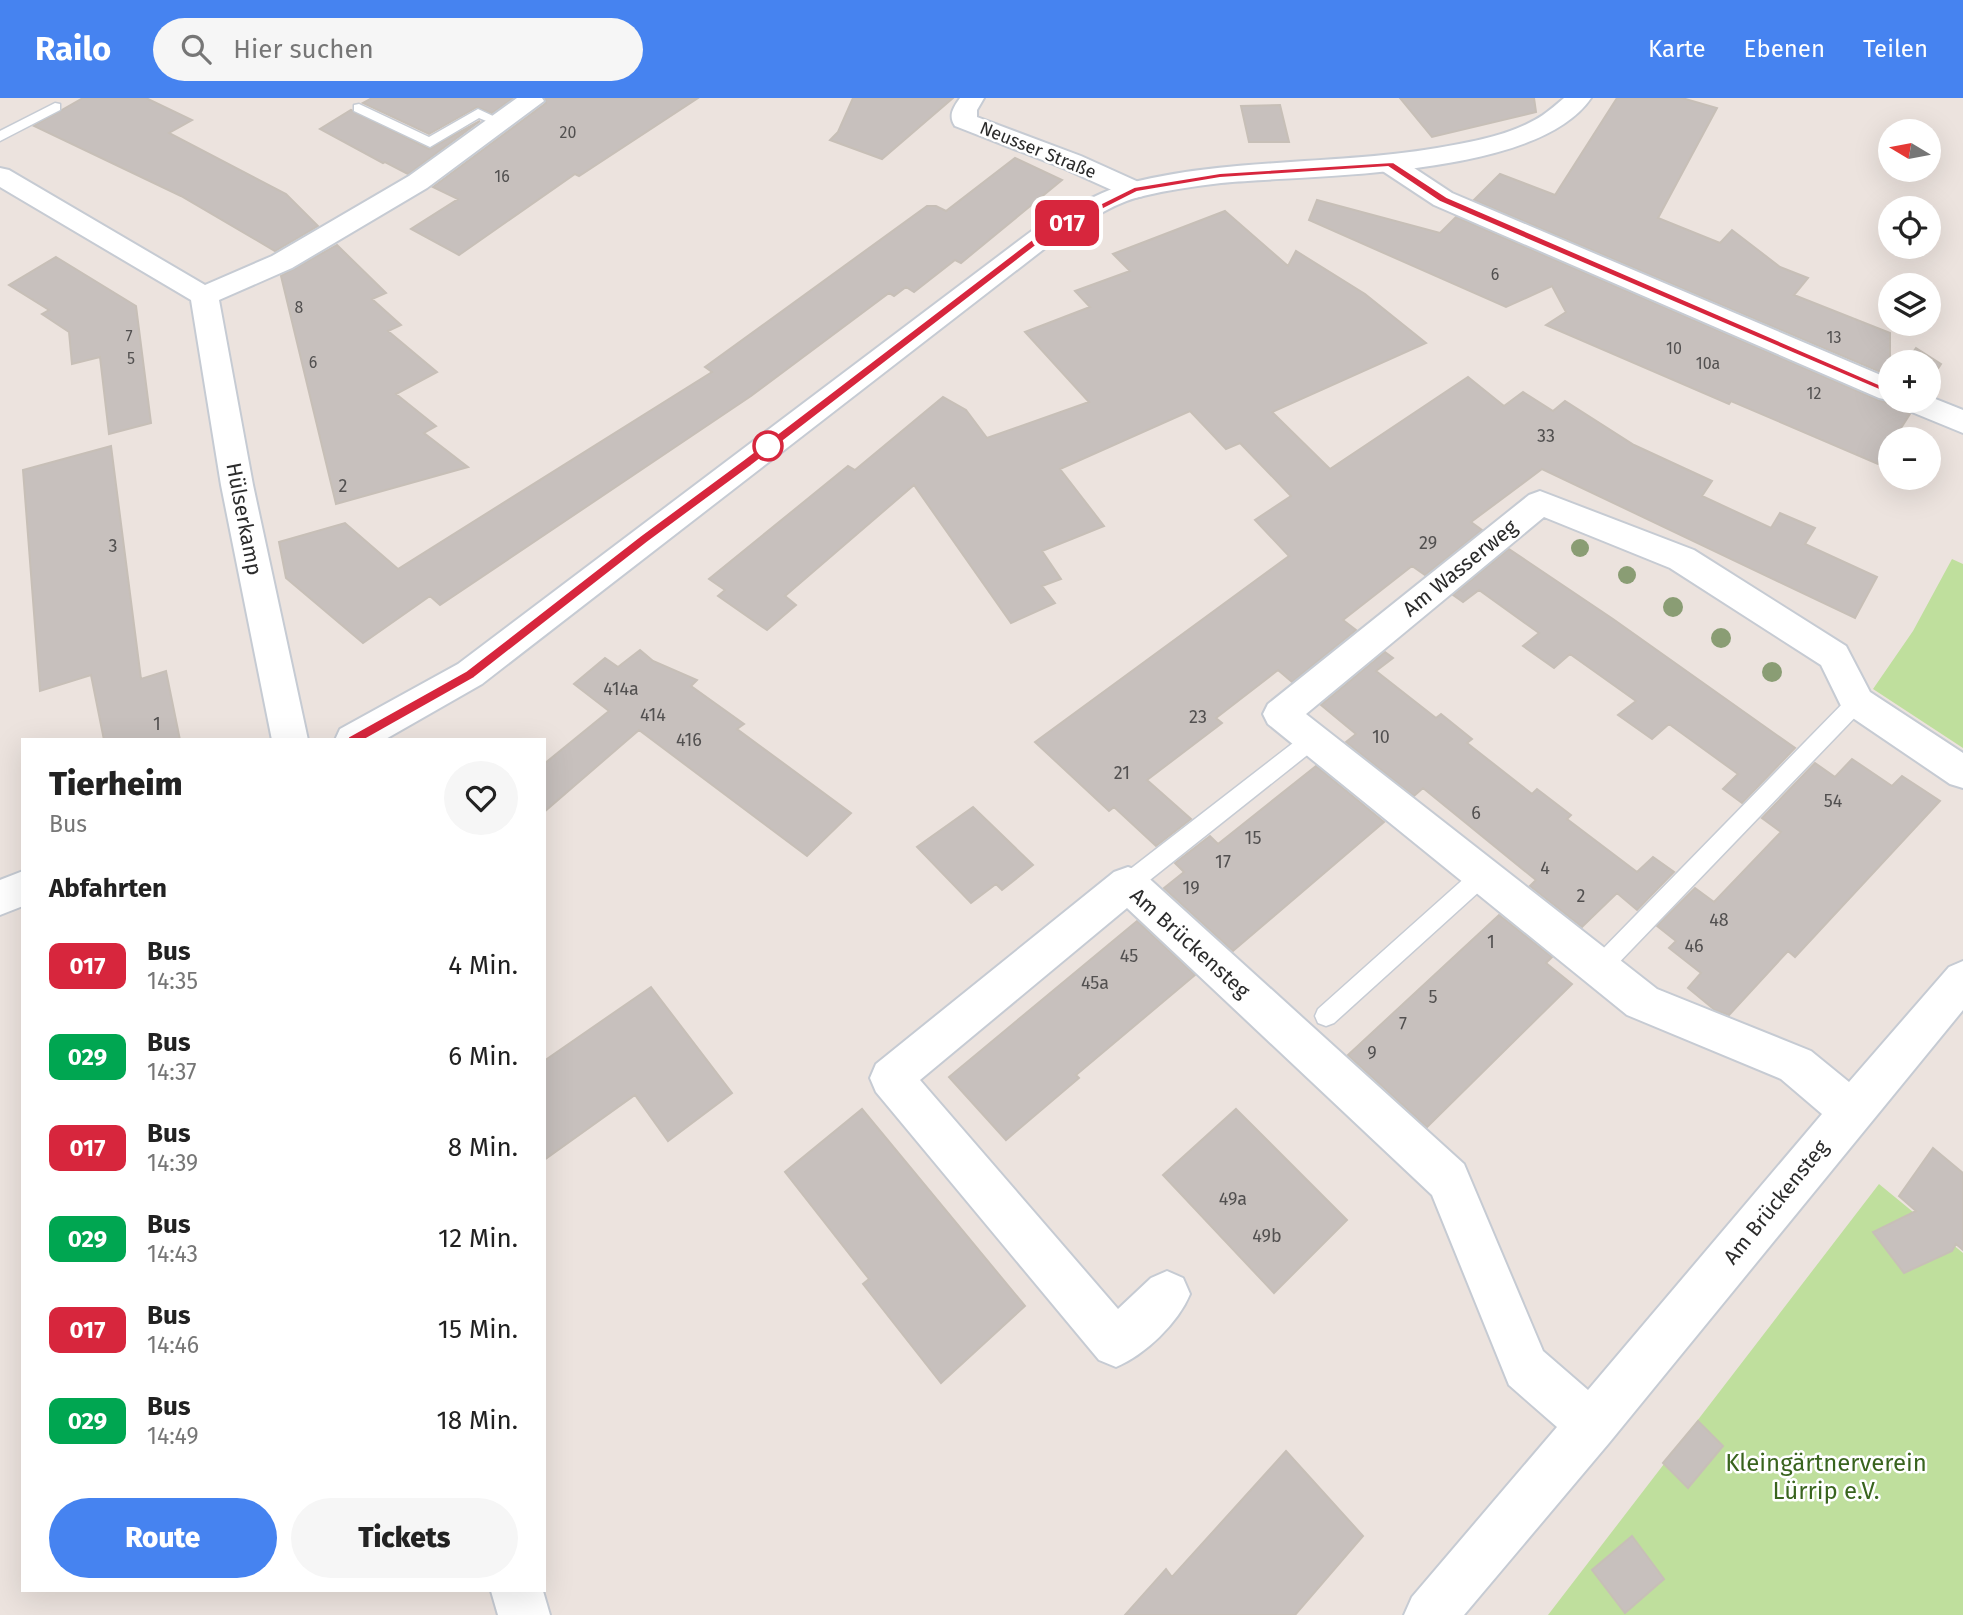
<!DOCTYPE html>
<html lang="de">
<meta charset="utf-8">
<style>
:root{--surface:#fff;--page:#f6f6f6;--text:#222;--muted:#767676;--accent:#4683f0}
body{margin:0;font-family:"Fira Sans",sans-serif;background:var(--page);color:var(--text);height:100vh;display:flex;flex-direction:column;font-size:26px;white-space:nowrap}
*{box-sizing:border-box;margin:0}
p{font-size:23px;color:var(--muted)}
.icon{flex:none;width:38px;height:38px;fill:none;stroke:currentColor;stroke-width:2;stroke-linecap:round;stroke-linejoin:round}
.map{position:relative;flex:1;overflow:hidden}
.side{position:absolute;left:21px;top:640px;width:525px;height:854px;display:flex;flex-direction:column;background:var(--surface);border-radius:0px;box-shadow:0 7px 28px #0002}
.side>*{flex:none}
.badge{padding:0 14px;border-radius:10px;font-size:24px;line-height:46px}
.needle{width:46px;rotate:280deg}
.controls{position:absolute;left:1878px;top:21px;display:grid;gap:14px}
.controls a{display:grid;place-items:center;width:63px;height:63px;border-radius:50%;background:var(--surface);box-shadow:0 7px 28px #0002;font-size:35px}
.map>.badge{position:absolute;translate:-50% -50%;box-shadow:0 0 0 4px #fff}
h2{padding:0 28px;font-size:26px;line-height:63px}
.round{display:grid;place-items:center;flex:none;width:74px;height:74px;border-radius:37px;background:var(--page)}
.summary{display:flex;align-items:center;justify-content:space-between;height:119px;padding:0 28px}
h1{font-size:33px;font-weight:800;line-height:52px}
.action{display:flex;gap:14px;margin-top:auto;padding:14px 28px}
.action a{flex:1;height:80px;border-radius:42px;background:var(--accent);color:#fff;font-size:28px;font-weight:800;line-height:80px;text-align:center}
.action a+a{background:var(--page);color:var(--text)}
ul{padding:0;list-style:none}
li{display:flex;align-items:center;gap:21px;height:91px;padding:0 28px}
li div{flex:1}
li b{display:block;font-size:26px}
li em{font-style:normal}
li .badge{min-width:77px;font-weight:700;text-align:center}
header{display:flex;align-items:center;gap:42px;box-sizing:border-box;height:98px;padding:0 35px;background:var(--accent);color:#fff}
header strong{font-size:33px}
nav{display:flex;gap:38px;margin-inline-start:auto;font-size:24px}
.search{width:490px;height:63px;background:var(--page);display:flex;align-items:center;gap:18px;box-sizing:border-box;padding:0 24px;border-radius:38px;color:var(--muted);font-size:26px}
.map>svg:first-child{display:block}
.green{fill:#bfdf9d}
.building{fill:#c7c0bd;stroke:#c7bfb7;stroke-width:2}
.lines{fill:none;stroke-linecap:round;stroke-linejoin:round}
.lane-casing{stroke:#c6cbd3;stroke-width:3}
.street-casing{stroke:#c6cbd3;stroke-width:4}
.secondary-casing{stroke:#c6cbd3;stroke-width:4}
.lane{fill:#fff;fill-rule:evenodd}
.street{fill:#fff;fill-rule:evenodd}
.secondary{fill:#fff;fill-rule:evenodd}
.tree{fill:#8a9d74}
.line{fill:#d7263d;stroke:#fff;stroke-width:2}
.stop-dot{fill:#fff;stroke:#d7263d;stroke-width:3.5}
.labels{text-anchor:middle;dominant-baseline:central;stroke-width:5;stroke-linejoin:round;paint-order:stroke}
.far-number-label{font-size:16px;fill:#525050}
.far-street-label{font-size:18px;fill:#2b2b2b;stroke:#fff}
.number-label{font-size:18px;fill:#525050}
.street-label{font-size:21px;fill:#2b2b2b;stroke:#fff}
.near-park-label{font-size:24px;fill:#39641e;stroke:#fff}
</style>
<header>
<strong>Railo</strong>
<div class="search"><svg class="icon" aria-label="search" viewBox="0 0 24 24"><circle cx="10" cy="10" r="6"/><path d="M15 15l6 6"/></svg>Hier suchen</div>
<nav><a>Karte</a><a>Ebenen</a><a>Teilen</a></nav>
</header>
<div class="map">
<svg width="1963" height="1517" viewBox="0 0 1963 1517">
<rect width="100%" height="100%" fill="#ece3de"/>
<path class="green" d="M 1952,461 L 1963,466 L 1963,650 L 1873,591 L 1913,533 Z
M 1879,1086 L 1963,1155 L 1963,1517 L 1548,1517 Z"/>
<path class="building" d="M 83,0 L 146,0 L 192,22 L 169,35 L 286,96 L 318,128 L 275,153 L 181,98 L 34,28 Z
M 372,0 L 513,0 L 492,15 L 477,9 L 429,36 L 363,5 Z
M 545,0 L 698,0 L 579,78 L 575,76 L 459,157 L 411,131 L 458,101 L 433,89 L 546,5 Z
M 853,0 L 953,0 L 882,61 L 830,42 L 838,34 Z
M 1400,0 L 1534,0 L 1536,14 L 1432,39 Z
M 1617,0 L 1682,0 L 1717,10 L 1658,120 L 1720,145 L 1732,132 L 1780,169 L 1808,180 L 1794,197 L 1890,235 L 1890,278 L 1474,102 L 1500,76 L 1555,97 Z
M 1280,7 L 1289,44 L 1249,44 L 1241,8 Z
M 351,12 L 429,51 L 480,23 L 408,76 L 385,64 L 383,65 L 320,31 Z
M 1015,60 L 1062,82 L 961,165 L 955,162 L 914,194 L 906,189 L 894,198 L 889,195 L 751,298 L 440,507 L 430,498 L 363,545 L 286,480 L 279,444 L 345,425 L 398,471 L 712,274 L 705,269 L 927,108 L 936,108 L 946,113 Z
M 1317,102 L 1440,135 L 1456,119 L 1878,302 L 1891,306 L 1895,303 L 1900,311 L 1910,316 L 1894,341 L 1890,341 L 1890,347 L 1878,366 L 1731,303 L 1729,306 L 1546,227 L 1566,214 L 1552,188 L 1506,209 L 1309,122 Z
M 1225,113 L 1288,168 L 1296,153 L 1365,196 L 1426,245 L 1272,314 L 1330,371 L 1468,279 L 1504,308 L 1523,294 L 1553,313 L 1565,303 L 1634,347 L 1712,383 L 1702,398 L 1771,430 L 1780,415 L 1815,430 L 1805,446 L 1877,479 L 1855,520 L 1542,371 L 1471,424 L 1482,432 L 1425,477 L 1412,468 L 1343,522 L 1356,532 L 1292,584 L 1278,572 L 1216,620 L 1222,625 L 1147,682 L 1191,721 L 1156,748 L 1114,709 L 1109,713 L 1035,644 L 1289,458 L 1255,422 L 1291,398 L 1240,345 L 1226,351 L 1190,313 L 1060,371 L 1104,428 L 1042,453 L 1061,481 L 1042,488 L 1055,505 L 1011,525 L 914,387 L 785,498 L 796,507 L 767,532 L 718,498 L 725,492 L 709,481 L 848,368 L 855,372 L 943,299 L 966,312 L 987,340 L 1089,304 L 1025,234 L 1090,209 L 1075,193 L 1130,173 L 1113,156 Z
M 337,147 L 386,195 L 372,201 L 401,227 L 388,233 L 437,274 L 396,296 L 436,328 L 424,335 L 468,369 L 336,406 L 281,178 Z
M 56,159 L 136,208 L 151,325 L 109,336 L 100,259 L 72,266 L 69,234 L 42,216 L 49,212 L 9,187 Z
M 1916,250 L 1941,266 L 1928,286 L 1928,264 L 1906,264 Z
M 111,348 L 141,581 L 166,573 L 180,642 L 104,642 L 91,577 L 40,593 L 23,372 Z
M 1509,451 L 1613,521 L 1795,650 L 1742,705 L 1723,691 L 1738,676 L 1669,626 L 1652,641 L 1618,617 L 1636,603 L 1570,556 L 1554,570 L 1523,548 L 1539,535 L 1479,492 L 1463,504 L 1453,497 Z
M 640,552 L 653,563 L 697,582 L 691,588 L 744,626 L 737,631 L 851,715 L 807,758 L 639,632 L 544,714 L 544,666 L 609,613 L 574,586 L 605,560 L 618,569 Z
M 1385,554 L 1393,560 L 1376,573 L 1436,620 L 1441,616 L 1472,641 L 1467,645 L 1532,696 L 1537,691 L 1571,717 L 1567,721 L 1637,774 L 1653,759 L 1674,774 L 1637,812 L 1617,795 L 1582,829 L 1530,788 L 1536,782 L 1423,690 L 1414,698 L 1346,644 L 1356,636 L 1321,607 Z
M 1852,661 L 1892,688 L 1902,678 L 1940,703 L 1795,859 L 1788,853 L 1729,917 L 1715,912 L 1688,890 L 1701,875 L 1669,850 L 1676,843 L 1657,828 L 1695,790 L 1714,804 L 1781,734 L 1762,720 L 1815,665 L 1835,679 Z
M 1316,668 L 1384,724 L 1233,853 L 1164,790 L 1184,774 L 1175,765 L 1210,738 L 1218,746 Z
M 973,709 L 1033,767 L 1002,792 L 996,786 L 971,805 L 917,749 Z
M 1499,817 L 1552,859 L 1546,865 L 1572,886 L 1427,1029 L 1348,957 Z
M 1137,823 L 1195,877 L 1076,977 L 1079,980 L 1006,1042 L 949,979 Z
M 651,889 L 732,995 L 668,1043 L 635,997 L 544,1062 L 544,963 Z
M 862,1011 L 1025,1208 L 941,1285 L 863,1186 L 869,1181 L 785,1074 Z
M 1236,1011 L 1347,1122 L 1274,1195 L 1163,1077 Z
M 1933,1050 L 1963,1075 L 1963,1152 L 1956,1146 L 1952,1153 L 1904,1175 L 1873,1134 L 1916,1113 L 1899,1098 Z
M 1698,1323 L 1723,1348 L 1688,1390 L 1663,1365 Z
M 1286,1353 L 1363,1438 L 1295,1517 L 1125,1517 L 1166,1471 L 1172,1479 Z
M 1632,1438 L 1664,1481 L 1625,1515 L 1592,1472 Z"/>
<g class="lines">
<defs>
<path id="lane" d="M 55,5 L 60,6 L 60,12 L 0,43 L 0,33 Z
M 359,6 L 429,39 L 478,11 L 508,25 L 501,29 L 479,20 L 430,49 L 354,13 L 354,7 Z
M 1857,596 L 1864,598 L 1867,604 L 1864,610 L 1608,876 L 1600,879 L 1592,876 L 1589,869 L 1592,862 L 1850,598 Z
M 1313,633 L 1320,635 L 1323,641 L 1320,647 L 1136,793 L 1128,795 L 1120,793 L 1117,786 L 1120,779 L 1306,635 Z
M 1484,767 L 1491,769 L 1495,776 L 1491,783 L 1334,925 L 1326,928 L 1318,925 L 1315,918 L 1318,911 L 1477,769 Z"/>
<path id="street" d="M 517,0 L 542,0 L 544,3 L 427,90 L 292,170 L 219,202 L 253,387 L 308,642 L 272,642 L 221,387 L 191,202 L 0,89 L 0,70 L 9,72 L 205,187 L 272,158 L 409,78 Z
M 960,0 L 984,0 L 977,12 L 977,19 L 1081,58 L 1143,86 L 1147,92 L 1143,98 L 1134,100 L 1125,98 L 1063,70 L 955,28 C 948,18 953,10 960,0 Z
M 1390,58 L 1399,60 L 1452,95 L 1890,281 L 1892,303 L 1879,300 L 1434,107 L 1381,72 L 1377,66 L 1381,60 Z
M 1928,298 L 1963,312 L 1963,335 L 1902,310 L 1898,303 L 1928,303 Z
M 1540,393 L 1694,452 L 1846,548 L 1870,594 L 1963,655 L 1963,690 L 1950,686 L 1844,614 L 1821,567 L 1670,470 L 1544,419 L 1306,616 L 1657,891 L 1811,953 L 1849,984 L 1949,869 L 1963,863 L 1963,912 L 1609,1345 L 1464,1517 L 1404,1517 L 1412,1499 L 1557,1329 L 1509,1287 L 1432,1097 L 1127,810 L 920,982 L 1118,1211 L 1151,1180 L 1167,1173 L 1183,1180 L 1190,1196 C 1178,1225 1145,1257 1116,1269 L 1099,1262 L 876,994 L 870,980 L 876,966 L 1114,774 L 1128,769 L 1142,774 L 1464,1066 L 1543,1253 L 1588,1292 L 1822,1016 L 1781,981 L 1627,917 L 1268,626 L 1263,616 L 1268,606 L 1529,397 Z
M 491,1493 L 543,1493 L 550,1517 L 498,1517 Z"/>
<path id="secondary" d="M 1564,0 L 1591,0 C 1536,81 1312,76 1221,85 C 1195,88 1168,92 1143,98 C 1111,105 1081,128 1053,144 L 482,586 L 384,642 L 335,642 L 340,631 L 458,566 L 1033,132 C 1066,114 1098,93 1134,84 C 1233,60 1336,67 1437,50 C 1472,44 1513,37 1543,17 C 1550,12 1557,6 1564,0 Z
M 23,773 L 23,808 L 0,817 L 0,782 Z"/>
</defs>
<use href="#lane" class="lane-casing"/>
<use href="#street" class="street-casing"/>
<use href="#secondary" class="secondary-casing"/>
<use href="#lane" class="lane"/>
<use href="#street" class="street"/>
<use href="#secondary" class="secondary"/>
</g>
<g class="tree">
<circle cx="1580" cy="450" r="9"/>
<circle cx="1627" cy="477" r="9"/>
<circle cx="1673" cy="509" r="10"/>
<circle cx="1721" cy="540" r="10"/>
<circle cx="1772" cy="574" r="10"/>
</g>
<path class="line" d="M 1393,64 L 1447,99 L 1895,293 L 1886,295 L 1440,104 L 1388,69 L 1220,80 L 1137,94 L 1046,140 L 751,368 L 648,444 L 474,580 L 357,646 L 348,646 L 348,639 L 466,573 L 640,438 L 743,362 L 1039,136 L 1134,89 L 1220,75 Z"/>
<circle class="stop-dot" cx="768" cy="348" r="14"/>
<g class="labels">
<g class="far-number-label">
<text x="568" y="34">20</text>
<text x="502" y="78">16</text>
<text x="1495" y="176">6</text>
<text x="299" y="209">8</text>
<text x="129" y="238">7</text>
<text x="1834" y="239">13</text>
<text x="1674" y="250">10</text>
<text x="131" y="260">5</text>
<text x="313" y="264">6</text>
<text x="1708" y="265">10a</text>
<text x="1814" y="295">12</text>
</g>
<g class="far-street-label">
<text transform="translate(1038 52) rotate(22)">Neusser Straße</text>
</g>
<g class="number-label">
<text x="1546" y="338">33</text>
<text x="343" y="388">2</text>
<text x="1428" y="445">29</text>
<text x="113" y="448">3</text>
<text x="621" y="591">414a</text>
<text x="653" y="617">414</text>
<text x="1198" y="619">23</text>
<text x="157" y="626">1</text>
<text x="1381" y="639">10</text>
<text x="689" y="642">416</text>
<text x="1122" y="675">21</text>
<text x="1833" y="703">54</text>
<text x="1476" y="715">6</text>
<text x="1253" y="740">15</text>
<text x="1223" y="764">17</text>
<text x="1545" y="770">4</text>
<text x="1191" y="790">19</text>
<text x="1581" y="798">2</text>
<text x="1719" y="822">48</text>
<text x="1491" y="844">1</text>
<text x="1694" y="848">46</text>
<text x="1129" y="858">45</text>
<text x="1095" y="885">45a</text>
<text x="1433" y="899">5</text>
<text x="1403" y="926">7</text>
<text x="1372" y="955">9</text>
<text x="1233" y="1101">49a</text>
<text x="1267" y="1138">49b</text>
</g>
<g class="street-label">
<text transform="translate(244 421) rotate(79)">Hülserkamp</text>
<text transform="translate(1460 470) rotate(-39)">Am Wasserweg</text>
<text transform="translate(1190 845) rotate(42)">Am Brückensteg</text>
<text transform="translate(1776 1104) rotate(-51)">Am Brückensteg</text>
</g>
<g class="near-park-label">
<text x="1826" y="1365">Kleingärtnerverein<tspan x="1826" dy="28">Lürrip e.V.</tspan></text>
</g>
</g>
</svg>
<div class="controls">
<a><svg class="needle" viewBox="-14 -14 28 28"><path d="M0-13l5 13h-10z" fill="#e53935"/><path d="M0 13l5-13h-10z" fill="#767676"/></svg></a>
<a><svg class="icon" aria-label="locate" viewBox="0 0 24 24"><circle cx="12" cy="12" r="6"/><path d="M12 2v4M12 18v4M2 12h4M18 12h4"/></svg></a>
<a><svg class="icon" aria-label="layers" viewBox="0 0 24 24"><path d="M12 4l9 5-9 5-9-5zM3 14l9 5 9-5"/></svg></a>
<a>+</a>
<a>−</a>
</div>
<b class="badge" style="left:1067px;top:125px;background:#d7263d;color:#fff">017</b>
<section class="side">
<div class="summary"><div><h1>Tierheim</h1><p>Bus</p></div><a class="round"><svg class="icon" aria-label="heart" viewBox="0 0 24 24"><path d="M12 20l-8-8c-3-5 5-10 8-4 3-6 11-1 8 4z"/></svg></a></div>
<h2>Abfahrten</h2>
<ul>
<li><span class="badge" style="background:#d7263d;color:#fff">017</span><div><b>Bus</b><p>14:35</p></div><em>4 Min.</em></li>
<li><span class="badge" style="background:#00a651;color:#fff">029</span><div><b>Bus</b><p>14:37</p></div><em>6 Min.</em></li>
<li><span class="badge" style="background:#d7263d;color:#fff">017</span><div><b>Bus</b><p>14:39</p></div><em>8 Min.</em></li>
<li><span class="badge" style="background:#00a651;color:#fff">029</span><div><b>Bus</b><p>14:43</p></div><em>12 Min.</em></li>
<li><span class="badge" style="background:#d7263d;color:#fff">017</span><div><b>Bus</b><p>14:46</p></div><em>15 Min.</em></li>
<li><span class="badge" style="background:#00a651;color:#fff">029</span><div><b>Bus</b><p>14:49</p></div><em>18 Min.</em></li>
</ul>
<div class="action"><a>Route</a><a>Tickets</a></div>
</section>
</div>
